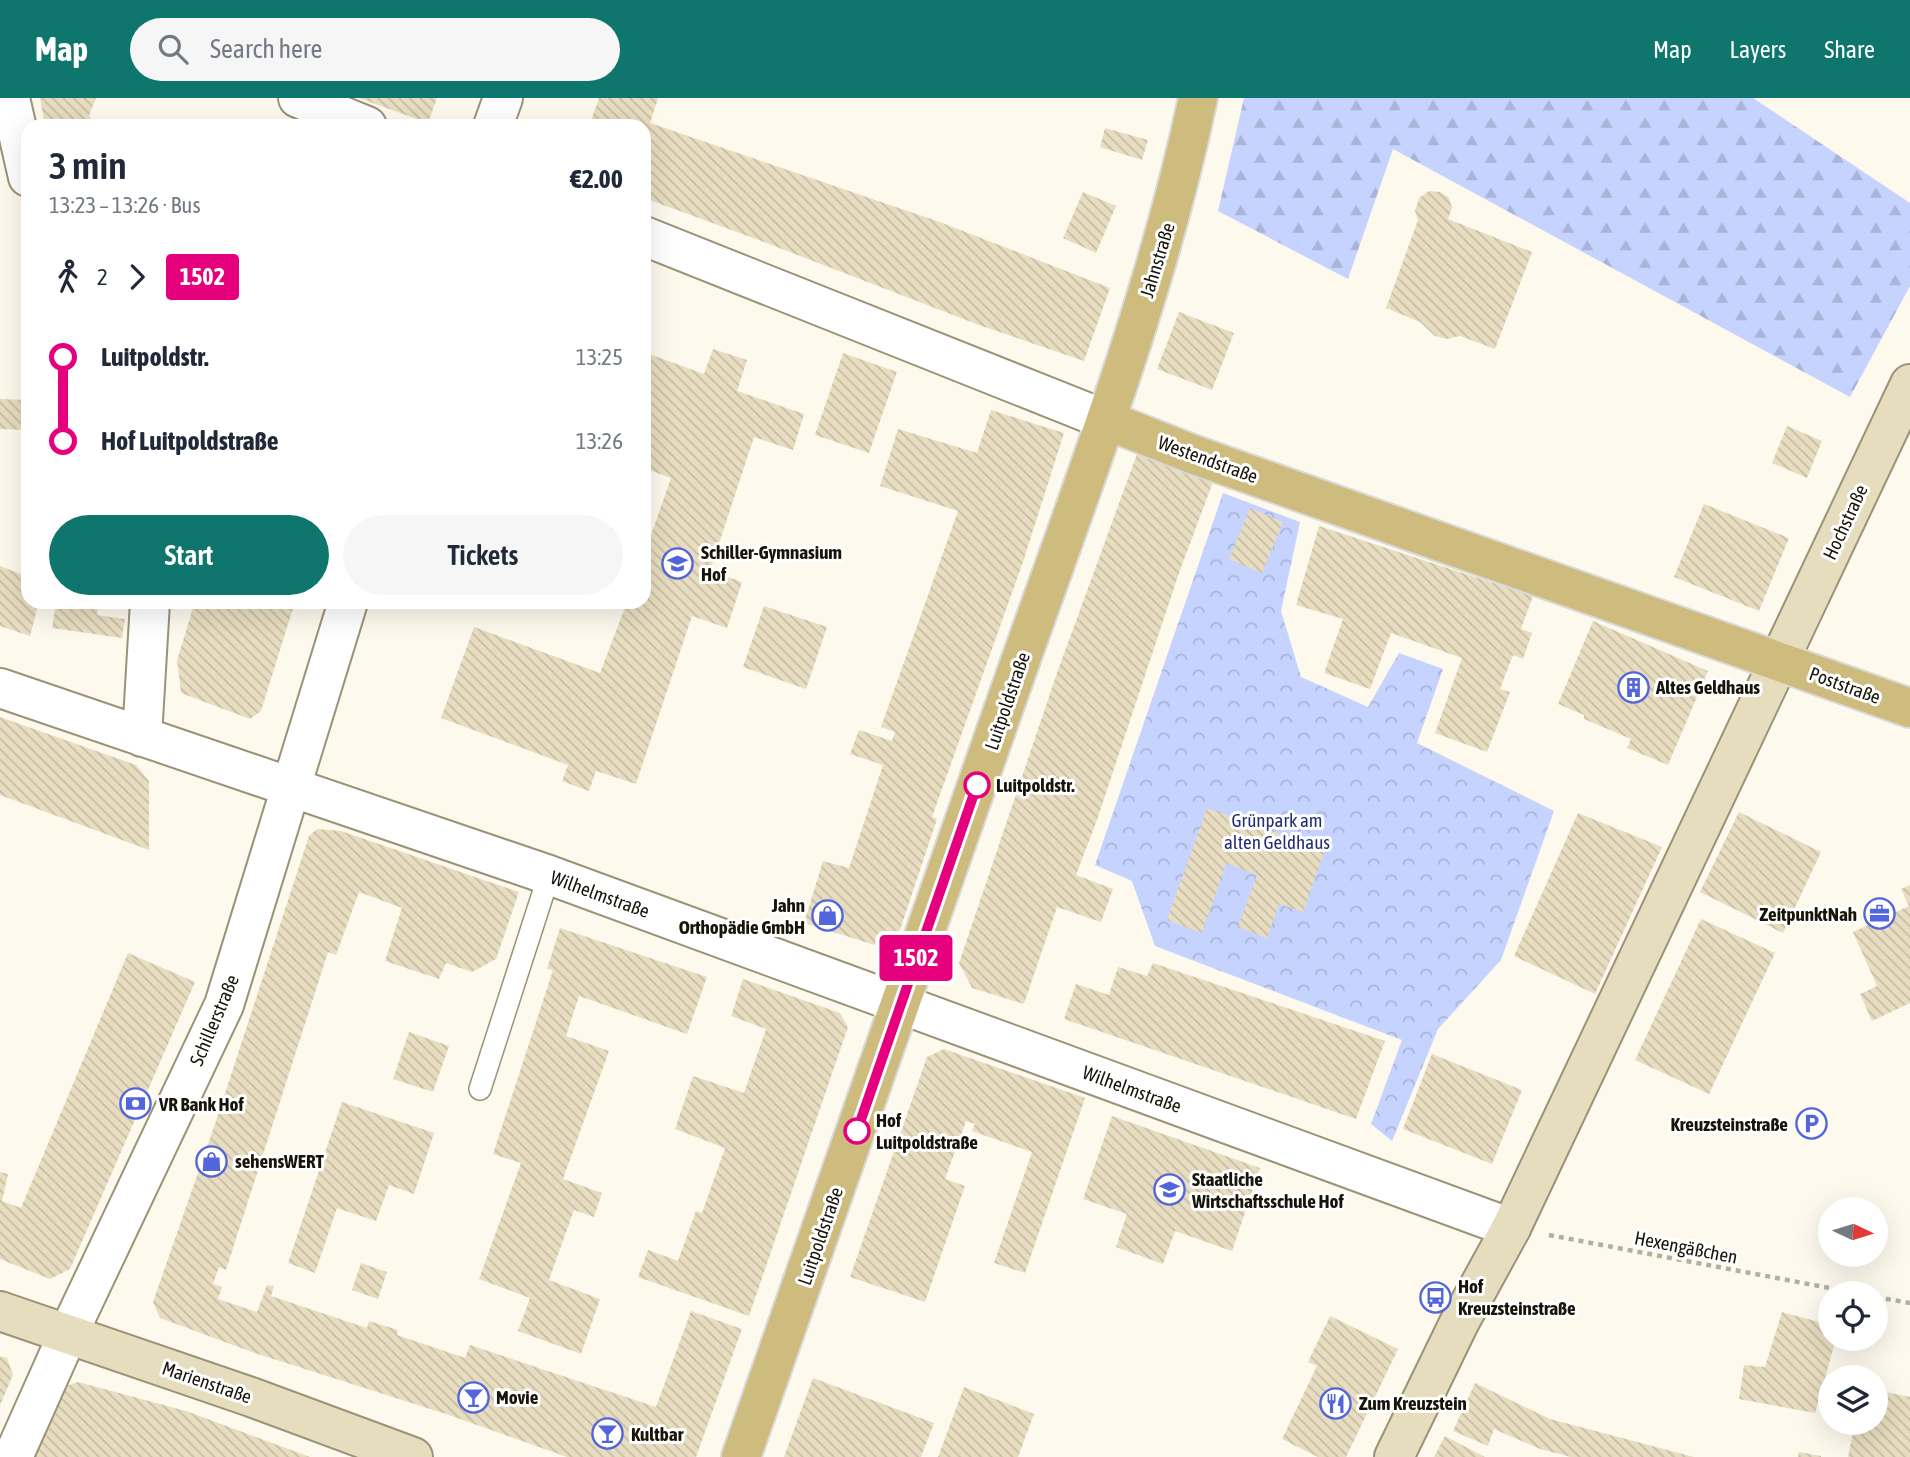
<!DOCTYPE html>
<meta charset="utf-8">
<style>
:root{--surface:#fff;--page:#f6f6f7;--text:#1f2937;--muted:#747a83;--accent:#0f766e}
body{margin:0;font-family:"Asap Condensed",sans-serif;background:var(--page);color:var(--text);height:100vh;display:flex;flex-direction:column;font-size:26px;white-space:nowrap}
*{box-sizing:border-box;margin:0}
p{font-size:23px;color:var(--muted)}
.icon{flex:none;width:38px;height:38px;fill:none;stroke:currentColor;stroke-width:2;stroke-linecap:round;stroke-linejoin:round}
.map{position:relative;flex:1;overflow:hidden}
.panel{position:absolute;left:21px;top:21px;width:630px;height:490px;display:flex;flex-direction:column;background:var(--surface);border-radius:21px;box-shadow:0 7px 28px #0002}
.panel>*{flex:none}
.badge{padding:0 14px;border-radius:5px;font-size:24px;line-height:46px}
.needle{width:46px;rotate:94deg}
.fabs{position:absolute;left:1818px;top:1099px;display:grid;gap:14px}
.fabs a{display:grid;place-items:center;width:70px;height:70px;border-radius:50%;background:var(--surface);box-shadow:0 7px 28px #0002;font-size:35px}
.map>.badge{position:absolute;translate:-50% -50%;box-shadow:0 0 0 4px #fff}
.legs{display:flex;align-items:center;gap:10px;height:77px;padding:0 28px;font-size:23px}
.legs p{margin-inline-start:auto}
.headline{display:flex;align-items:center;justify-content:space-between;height:119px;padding:0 28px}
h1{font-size:38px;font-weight:600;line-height:52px}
.action{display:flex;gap:14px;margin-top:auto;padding:14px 28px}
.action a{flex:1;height:80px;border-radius:42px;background:var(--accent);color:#fff;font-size:28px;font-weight:600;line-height:80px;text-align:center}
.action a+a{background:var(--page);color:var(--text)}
ul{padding:0 28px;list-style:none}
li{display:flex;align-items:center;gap:24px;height:84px;font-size:26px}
li i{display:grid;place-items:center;width:10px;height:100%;margin:0 9px;background:currentColor}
li i::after{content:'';width:18px;height:18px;margin:-9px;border:5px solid;border-radius:50%;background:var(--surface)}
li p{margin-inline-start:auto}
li:first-child i{background:linear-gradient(#0000 50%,currentColor 0)}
li:last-child i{background:linear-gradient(currentColor 50%,#0000 0)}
header{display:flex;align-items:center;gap:42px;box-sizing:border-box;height:98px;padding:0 35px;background:var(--accent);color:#fff}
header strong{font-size:33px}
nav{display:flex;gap:38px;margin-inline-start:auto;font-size:24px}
.search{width:490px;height:63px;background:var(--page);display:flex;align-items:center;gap:18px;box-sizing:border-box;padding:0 24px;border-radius:38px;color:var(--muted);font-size:26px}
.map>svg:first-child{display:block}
.forest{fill:url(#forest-firs)}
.park{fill:url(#park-crowns)}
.building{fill:url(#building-back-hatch)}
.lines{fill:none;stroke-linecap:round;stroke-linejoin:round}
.lane-casing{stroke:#9c9277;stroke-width:24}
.street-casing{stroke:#9c9277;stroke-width:42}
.secondary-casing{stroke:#9c9277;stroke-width:42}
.primary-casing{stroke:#dad9d8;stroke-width:42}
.path{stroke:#b2aea2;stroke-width:4.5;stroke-dasharray:5 5;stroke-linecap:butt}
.lane{stroke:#fff;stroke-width:21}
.street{stroke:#fff;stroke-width:38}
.secondary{stroke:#e6ddbf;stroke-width:38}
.primary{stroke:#cebc7f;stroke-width:38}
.line-1-casing{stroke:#fff;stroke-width:16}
.line-1{stroke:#e6007e;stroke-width:10}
.stop-1-dot{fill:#fff;stroke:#e6007e;stroke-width:3.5}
.labels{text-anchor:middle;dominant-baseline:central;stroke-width:6;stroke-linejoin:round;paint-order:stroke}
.street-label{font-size:19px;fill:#171409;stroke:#fff}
.poi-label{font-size:19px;font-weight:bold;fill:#171409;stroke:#fff;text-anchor:start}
.stop-label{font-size:19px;font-weight:bold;fill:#171409;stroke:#fff;text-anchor:start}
.park-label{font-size:19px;fill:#242e75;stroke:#fff}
</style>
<header>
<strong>Map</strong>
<div class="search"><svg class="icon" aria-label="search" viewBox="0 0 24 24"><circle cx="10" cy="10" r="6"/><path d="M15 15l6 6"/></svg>Search here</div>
<nav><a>Map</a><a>Layers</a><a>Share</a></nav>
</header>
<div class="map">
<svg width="1910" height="1359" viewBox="0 0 1910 1359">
<defs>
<pattern id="forest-firs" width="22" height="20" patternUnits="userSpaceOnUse" patternTransform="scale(1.75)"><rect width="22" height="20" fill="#c6d3fe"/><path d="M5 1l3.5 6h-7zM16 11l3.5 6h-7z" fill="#a9b4d8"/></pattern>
<pattern id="park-crowns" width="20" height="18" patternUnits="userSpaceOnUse" patternTransform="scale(1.75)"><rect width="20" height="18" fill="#c6d3fe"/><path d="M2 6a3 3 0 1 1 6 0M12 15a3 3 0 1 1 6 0" fill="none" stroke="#a9b4d8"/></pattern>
<pattern id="building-back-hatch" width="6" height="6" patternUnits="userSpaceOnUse" patternTransform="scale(1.75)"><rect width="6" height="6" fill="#e8ddc0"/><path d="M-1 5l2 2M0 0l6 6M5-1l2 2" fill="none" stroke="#c6bda4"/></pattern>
</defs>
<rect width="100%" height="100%" fill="#fdf9ed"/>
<path class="forest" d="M 1244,0 L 1753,0 L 1910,105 L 1910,188 L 1850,299 L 1393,51 L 1348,181 L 1218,113 Z"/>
<path class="park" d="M 1223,395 L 1300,424 L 1281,513 L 1301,579 L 1368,609 L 1399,555 L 1443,571 L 1417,645 L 1554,713 L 1501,862 L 1438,931 L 1392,1043 L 1371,1026 L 1402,942 L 1155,848 L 1132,783 L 1095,767 Z"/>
<path class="building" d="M 40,0 L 96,0 L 89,17 L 94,28 L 45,28 Z
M 359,0 L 437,0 L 428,25 Z
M 599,0 L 658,0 L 650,25 L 937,123 L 1110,190 L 1084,263 L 979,227 L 756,141 L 644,100 L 644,28 L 589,28 Z
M 1105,30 L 1148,42 L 1142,62 L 1100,49 Z
M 1429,93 L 1440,94 L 1449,100 L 1452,110 L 1448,121 L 1532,154 L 1495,251 L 1460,238 L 1447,241 L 1435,238 L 1420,224 L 1386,210 L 1418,122 L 1415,113 L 1419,100 Z
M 1083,94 L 1116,108 L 1096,155 L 1063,140 Z
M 1179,214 L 1234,235 L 1212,292 L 1157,271 Z
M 713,251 L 747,262 L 737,293 L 804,316 L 793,352 L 754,339 L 710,473 L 742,484 L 727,530 L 692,518 L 636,686 L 596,673 L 589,693 L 562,683 L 568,667 L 441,620 L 474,529 L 600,575 L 627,504 L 644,504 L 644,457 L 671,380 L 644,370 L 644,254 L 704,276 Z
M 843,255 L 897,274 L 869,355 L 815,337 Z
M 0,301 L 28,302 L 28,332 L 0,331 Z
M 991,312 L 1064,335 L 1023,464 L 932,719 L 937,721 L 897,841 L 875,847 L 804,825 L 823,763 L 849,770 L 883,667 L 850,656 L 859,632 L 892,643 L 895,634 L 881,629 L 958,413 L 880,388 L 898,331 L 977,355 Z
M 1787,328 L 1822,343 L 1807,380 L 1772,365 Z
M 1137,356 L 1213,384 L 1179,475 L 1097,722 L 1076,777 L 1113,791 L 1101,824 L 1057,809 L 1024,906 L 972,890 L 959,865 L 1057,575 Z
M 1704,406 L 1789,440 L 1759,513 L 1674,479 Z
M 1250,410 L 1283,424 L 1262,475 L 1229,461 Z
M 1319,428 L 1533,498 L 1521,531 L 1532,535 L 1523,561 L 1513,557 L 1500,591 L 1510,594 L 1487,654 L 1435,635 L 1462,560 L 1391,535 L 1370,591 L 1324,575 L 1343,521 L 1296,507 Z
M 0,468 L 28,479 L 28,504 L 39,504 L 30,538 L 0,528 Z
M 56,504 L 99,504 L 97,517 L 125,521 L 122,540 L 52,530 Z
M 195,504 L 295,504 L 261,613 L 250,621 L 181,595 L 177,562 Z
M 764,508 L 827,529 L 806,591 L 743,569 Z
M 1593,523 L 1708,573 L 1668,667 L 1627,650 L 1631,641 L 1584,621 L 1584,617 L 1558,606 Z
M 0,619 L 136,667 L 149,683 L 149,752 L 0,697 Z
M 1207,710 L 1325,752 L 1303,814 L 1279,806 L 1267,840 L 1238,829 L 1257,777 L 1226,765 L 1202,835 L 1167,822 Z
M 1739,714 L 1821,754 L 1783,835 L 1700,794 Z
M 1578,715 L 1662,749 L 1595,896 L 1514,858 Z
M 317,731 L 341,733 L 519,794 L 496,861 L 472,874 L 446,865 L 439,881 L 385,863 L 402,810 L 359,794 L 336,857 L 328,854 L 226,1172 L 219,1169 L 213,1186 L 222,1189 L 218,1201 L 257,1214 L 267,1187 L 274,1188 L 271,1198 L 367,1230 L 369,1223 L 398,1232 L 397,1237 L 465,1260 L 470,1247 L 656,1309 L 691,1213 L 742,1231 L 696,1359 L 567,1359 L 446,1316 L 252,1254 L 160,1220 L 153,1204 L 215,1026 L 309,738 Z
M 1910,787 L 1910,905 L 1872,923 L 1860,896 L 1877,888 L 1853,834 L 1909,808 L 1901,791 Z
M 1701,821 L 1775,855 L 1709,996 L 1635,962 Z
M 560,830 L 707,879 L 687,936 L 579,898 L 566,938 L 609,953 L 563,1081 L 602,1095 L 594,1119 L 574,1112 L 549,1182 L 600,1201 L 581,1256 L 518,1233 L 530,1200 L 479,1181 L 521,1065 L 493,1056 L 553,872 L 547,871 Z
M 128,855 L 195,884 L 70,1171 L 50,1181 L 0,1161 L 0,1074 L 8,1076 L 2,1103 L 21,1110 Z
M 1153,865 L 1385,943 L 1356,1021 L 1064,921 L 1076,886 L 1109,897 L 1118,869 L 1147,878 Z
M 743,881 L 840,915 L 848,929 L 749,1218 L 638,1179 L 648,1152 L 678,1163 L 696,1113 L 702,1115 L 725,1050 L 675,1031 L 693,978 L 744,995 L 766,931 L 731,918 Z
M 409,934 L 449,948 L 433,994 L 393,981 Z
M 944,951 L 1085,1000 L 1025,1175 L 994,1165 L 1032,1054 L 972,1033 L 975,1026 L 966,1023 L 945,1081 L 965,1088 L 925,1204 L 850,1179 L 927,959 Z
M 1432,956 L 1522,992 L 1492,1066 L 1403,1031 Z
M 342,1004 L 434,1035 L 414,1096 L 389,1087 L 376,1123 L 337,1110 L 315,1175 L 288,1165 Z
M 1112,1018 L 1260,1070 L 1232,1153 L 1175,1133 L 1163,1166 L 1116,1149 L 1127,1116 L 1083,1101 Z
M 361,1165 L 387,1174 L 378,1201 L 352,1192 Z
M 1782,1214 L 1830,1227 L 1830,1241 L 1836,1241 L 1815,1315 L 1739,1301 L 1744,1267 L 1765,1269 Z
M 1330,1218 L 1398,1251 L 1346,1359 L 1318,1359 L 1282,1341 L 1317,1268 L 1308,1264 Z
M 0,1258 L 7,1260 L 13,1277 L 0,1307 Z
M 813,1280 L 934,1325 L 921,1359 L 784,1359 Z
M 78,1284 L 186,1313 L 310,1359 L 35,1359 L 63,1289 Z
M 1475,1285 L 1550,1321 L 1694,1359 L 1571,1359 L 1540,1351 L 1494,1331 L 1488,1348 L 1453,1333 Z
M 964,1289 L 1034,1316 L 1018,1359 L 938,1359 Z
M 1876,1292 L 1910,1299 L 1910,1359 L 1848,1359 L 1855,1325 L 1876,1325 Z
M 1445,1338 L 1485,1359 L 1434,1359 Z
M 1799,1354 L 1821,1358 L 1821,1359 L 1798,1359 Z"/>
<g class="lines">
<defs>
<path id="lane" d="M 480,991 L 549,777"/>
<path id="street" d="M 10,0 L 28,79
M 298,0 L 367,28
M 493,28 L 503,0
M 644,138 L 1106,322
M 0,590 L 549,777 L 1511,1130
M 142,639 L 150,504
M 13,1359 L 68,1236 L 224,907 L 348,504"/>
<path id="secondary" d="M 0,1213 L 251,1299 L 413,1359
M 1394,1359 L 1459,1225 L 1511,1130 L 1910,286"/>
<path id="primary" d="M 1106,322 L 1192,356 L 1910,610
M 741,1359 C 833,1101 922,842 1013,584 C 1081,391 1156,200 1198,0"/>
</defs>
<use href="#lane" class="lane-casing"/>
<use href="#street" class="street-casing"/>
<use href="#secondary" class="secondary-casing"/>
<use href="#primary" class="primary-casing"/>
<path class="path" d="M 1549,1137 L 1856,1195
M 1876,1199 L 1910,1205"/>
<use href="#lane" class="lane"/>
<use href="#street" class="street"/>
<use href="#secondary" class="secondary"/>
<use href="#primary" class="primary"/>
</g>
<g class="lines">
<defs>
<path id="line-1" d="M 857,1033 L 977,687"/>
</defs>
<use href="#line-1" class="line-1-casing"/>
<use href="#line-1" class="line-1"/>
</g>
<defs>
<symbol id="school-ring" viewBox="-11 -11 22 22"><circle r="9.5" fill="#fff" stroke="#5265db" stroke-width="1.5"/><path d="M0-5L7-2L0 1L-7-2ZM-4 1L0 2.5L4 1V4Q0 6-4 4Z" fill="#5265db"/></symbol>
<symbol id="building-ring" viewBox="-11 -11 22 22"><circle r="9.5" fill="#fff" stroke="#5265db" stroke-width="1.5"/><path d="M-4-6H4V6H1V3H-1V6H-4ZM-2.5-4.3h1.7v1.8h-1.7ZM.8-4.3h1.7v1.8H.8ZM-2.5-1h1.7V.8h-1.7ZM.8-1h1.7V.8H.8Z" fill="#5265db"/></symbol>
<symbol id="office-ring" viewBox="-11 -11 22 22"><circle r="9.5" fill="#fff" stroke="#5265db" stroke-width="1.5"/><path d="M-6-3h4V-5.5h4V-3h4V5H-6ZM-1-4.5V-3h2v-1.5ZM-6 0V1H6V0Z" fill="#5265db"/></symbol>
<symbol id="shop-ring" viewBox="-11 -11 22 22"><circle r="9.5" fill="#fff" stroke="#5265db" stroke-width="1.5"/><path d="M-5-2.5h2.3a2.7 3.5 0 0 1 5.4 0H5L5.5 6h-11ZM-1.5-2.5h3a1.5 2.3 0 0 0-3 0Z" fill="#5265db"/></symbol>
<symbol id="bank-ring" viewBox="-11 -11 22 22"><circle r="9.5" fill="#fff" stroke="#5265db" stroke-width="1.5"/><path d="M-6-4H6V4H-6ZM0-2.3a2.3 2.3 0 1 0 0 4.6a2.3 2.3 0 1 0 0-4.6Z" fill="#5265db"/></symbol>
<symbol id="parking-ring" viewBox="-11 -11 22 22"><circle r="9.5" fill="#fff" stroke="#5265db" stroke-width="1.5"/><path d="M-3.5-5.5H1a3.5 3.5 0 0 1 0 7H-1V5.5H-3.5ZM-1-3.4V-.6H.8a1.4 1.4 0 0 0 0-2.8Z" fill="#5265db"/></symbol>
<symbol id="bus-ring" viewBox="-11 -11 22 22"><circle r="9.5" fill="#fff" stroke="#5265db" stroke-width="1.5"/><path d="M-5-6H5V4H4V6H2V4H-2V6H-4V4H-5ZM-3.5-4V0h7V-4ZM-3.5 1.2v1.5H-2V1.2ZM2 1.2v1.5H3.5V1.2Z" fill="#5265db"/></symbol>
<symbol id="bar-ring" viewBox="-11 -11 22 22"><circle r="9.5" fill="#fff" stroke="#5265db" stroke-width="1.5"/><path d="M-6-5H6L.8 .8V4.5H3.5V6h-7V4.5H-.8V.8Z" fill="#5265db"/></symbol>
<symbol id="restaurant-ring" viewBox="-11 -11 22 22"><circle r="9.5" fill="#fff" stroke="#5265db" stroke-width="1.5"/><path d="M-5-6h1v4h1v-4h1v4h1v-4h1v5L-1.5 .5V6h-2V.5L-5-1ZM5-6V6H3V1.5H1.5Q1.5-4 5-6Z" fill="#5265db"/></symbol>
</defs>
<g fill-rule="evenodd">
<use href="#school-ring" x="660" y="448" width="35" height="35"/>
<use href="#building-ring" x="1616" y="572" width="35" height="35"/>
<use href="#office-ring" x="1862" y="798" width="35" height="35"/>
<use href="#shop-ring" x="810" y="800" width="35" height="35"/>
<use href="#bank-ring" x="118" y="988" width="35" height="35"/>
<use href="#parking-ring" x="1794" y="1008" width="35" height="35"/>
<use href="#shop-ring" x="194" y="1046" width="35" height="35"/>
<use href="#school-ring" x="1152" y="1074" width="35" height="35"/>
<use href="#bus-ring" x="1418" y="1182" width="35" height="35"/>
<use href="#bar-ring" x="456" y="1282" width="35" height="35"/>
<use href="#restaurant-ring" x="1318" y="1288" width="35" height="35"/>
<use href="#bar-ring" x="590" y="1318" width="35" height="35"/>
</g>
<g class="stop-1-dot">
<circle cx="977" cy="687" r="12"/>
<circle cx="857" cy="1033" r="12"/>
</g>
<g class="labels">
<g class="street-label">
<text transform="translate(1157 162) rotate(-73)">Jahnstraße</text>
<text transform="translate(1208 361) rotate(20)">Westendstraße</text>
<text transform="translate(1845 424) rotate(-65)">Hochstraße</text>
<text transform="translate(1845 587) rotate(20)">Poststraße</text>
<text transform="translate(1007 603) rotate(-71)">Luitpoldstraße</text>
<text transform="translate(600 796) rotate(20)">Wilhelmstraße</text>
<text transform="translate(214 922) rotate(-67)">Schillerstraße</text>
<text transform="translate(1132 991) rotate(20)">Wilhelmstraße</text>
<text transform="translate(820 1138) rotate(-71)">Luitpoldstraße</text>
<text transform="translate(1686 1149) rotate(11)">Hexengäßchen</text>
<text transform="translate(207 1284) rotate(19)">Marienstraße</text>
</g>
<g class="poi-label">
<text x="701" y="454">Schiller-Gymnasium<tspan x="701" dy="22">Hof</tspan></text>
<text x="1656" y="589">Altes Geldhaus</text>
<text x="805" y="807" text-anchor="end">Jahn<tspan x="805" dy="22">Orthopädie GmbH</tspan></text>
<text x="1857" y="816" text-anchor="end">ZeitpunktNah</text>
<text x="159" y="1006">VR Bank Hof</text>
<text x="1788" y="1026" text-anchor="end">Kreuzsteinstraße</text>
<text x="235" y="1063">sehensWERT</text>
<text x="1192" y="1081">Staatliche<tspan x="1192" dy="22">Wirtschaftsschule Hof</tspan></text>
<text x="1458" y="1188">Hof<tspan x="1458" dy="22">Kreuzsteinstraße</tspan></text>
<text x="496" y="1299">Movie</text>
<text x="1359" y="1305">Zum Kreuzstein</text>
<text x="631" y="1336">Kultbar</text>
</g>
<g class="stop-label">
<text x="996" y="687">Luitpoldstr.</text>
<text x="876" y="1022">Hof<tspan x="876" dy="22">Luitpoldstraße</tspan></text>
</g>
<g class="park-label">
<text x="1277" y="722">Grünpark am<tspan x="1277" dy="22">alten Geldhaus</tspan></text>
</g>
</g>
</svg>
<div class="fabs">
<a><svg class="needle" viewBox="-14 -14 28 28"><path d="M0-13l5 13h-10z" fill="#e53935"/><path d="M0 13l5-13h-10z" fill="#747a83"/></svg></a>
<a><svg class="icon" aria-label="locate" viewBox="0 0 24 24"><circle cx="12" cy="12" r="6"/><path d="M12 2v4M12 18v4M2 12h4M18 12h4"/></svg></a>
<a><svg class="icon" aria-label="layers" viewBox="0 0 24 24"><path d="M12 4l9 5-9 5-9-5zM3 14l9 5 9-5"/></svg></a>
</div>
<b class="badge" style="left:916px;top:860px;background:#e6007e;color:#fff">1502</b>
<section class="panel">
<div class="headline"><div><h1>3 min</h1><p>13:23 – 13:26 · Bus</p></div><b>€2.00</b></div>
<div class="legs"><svg class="icon" aria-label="walk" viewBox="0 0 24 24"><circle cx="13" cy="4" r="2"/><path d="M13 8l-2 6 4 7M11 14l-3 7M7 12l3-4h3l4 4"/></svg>2<svg class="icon" aria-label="forward" viewBox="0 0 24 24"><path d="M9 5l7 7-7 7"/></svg><b class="badge" style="background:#e6007e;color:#fff">1502</b></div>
<ul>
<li><i style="color:#e6007e"></i><b>Luitpoldstr.</b><p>13:25</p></li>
<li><i style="color:#e6007e"></i><b>Hof Luitpoldstraße</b><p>13:26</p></li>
</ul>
<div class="action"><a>Start</a><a>Tickets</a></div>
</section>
</div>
